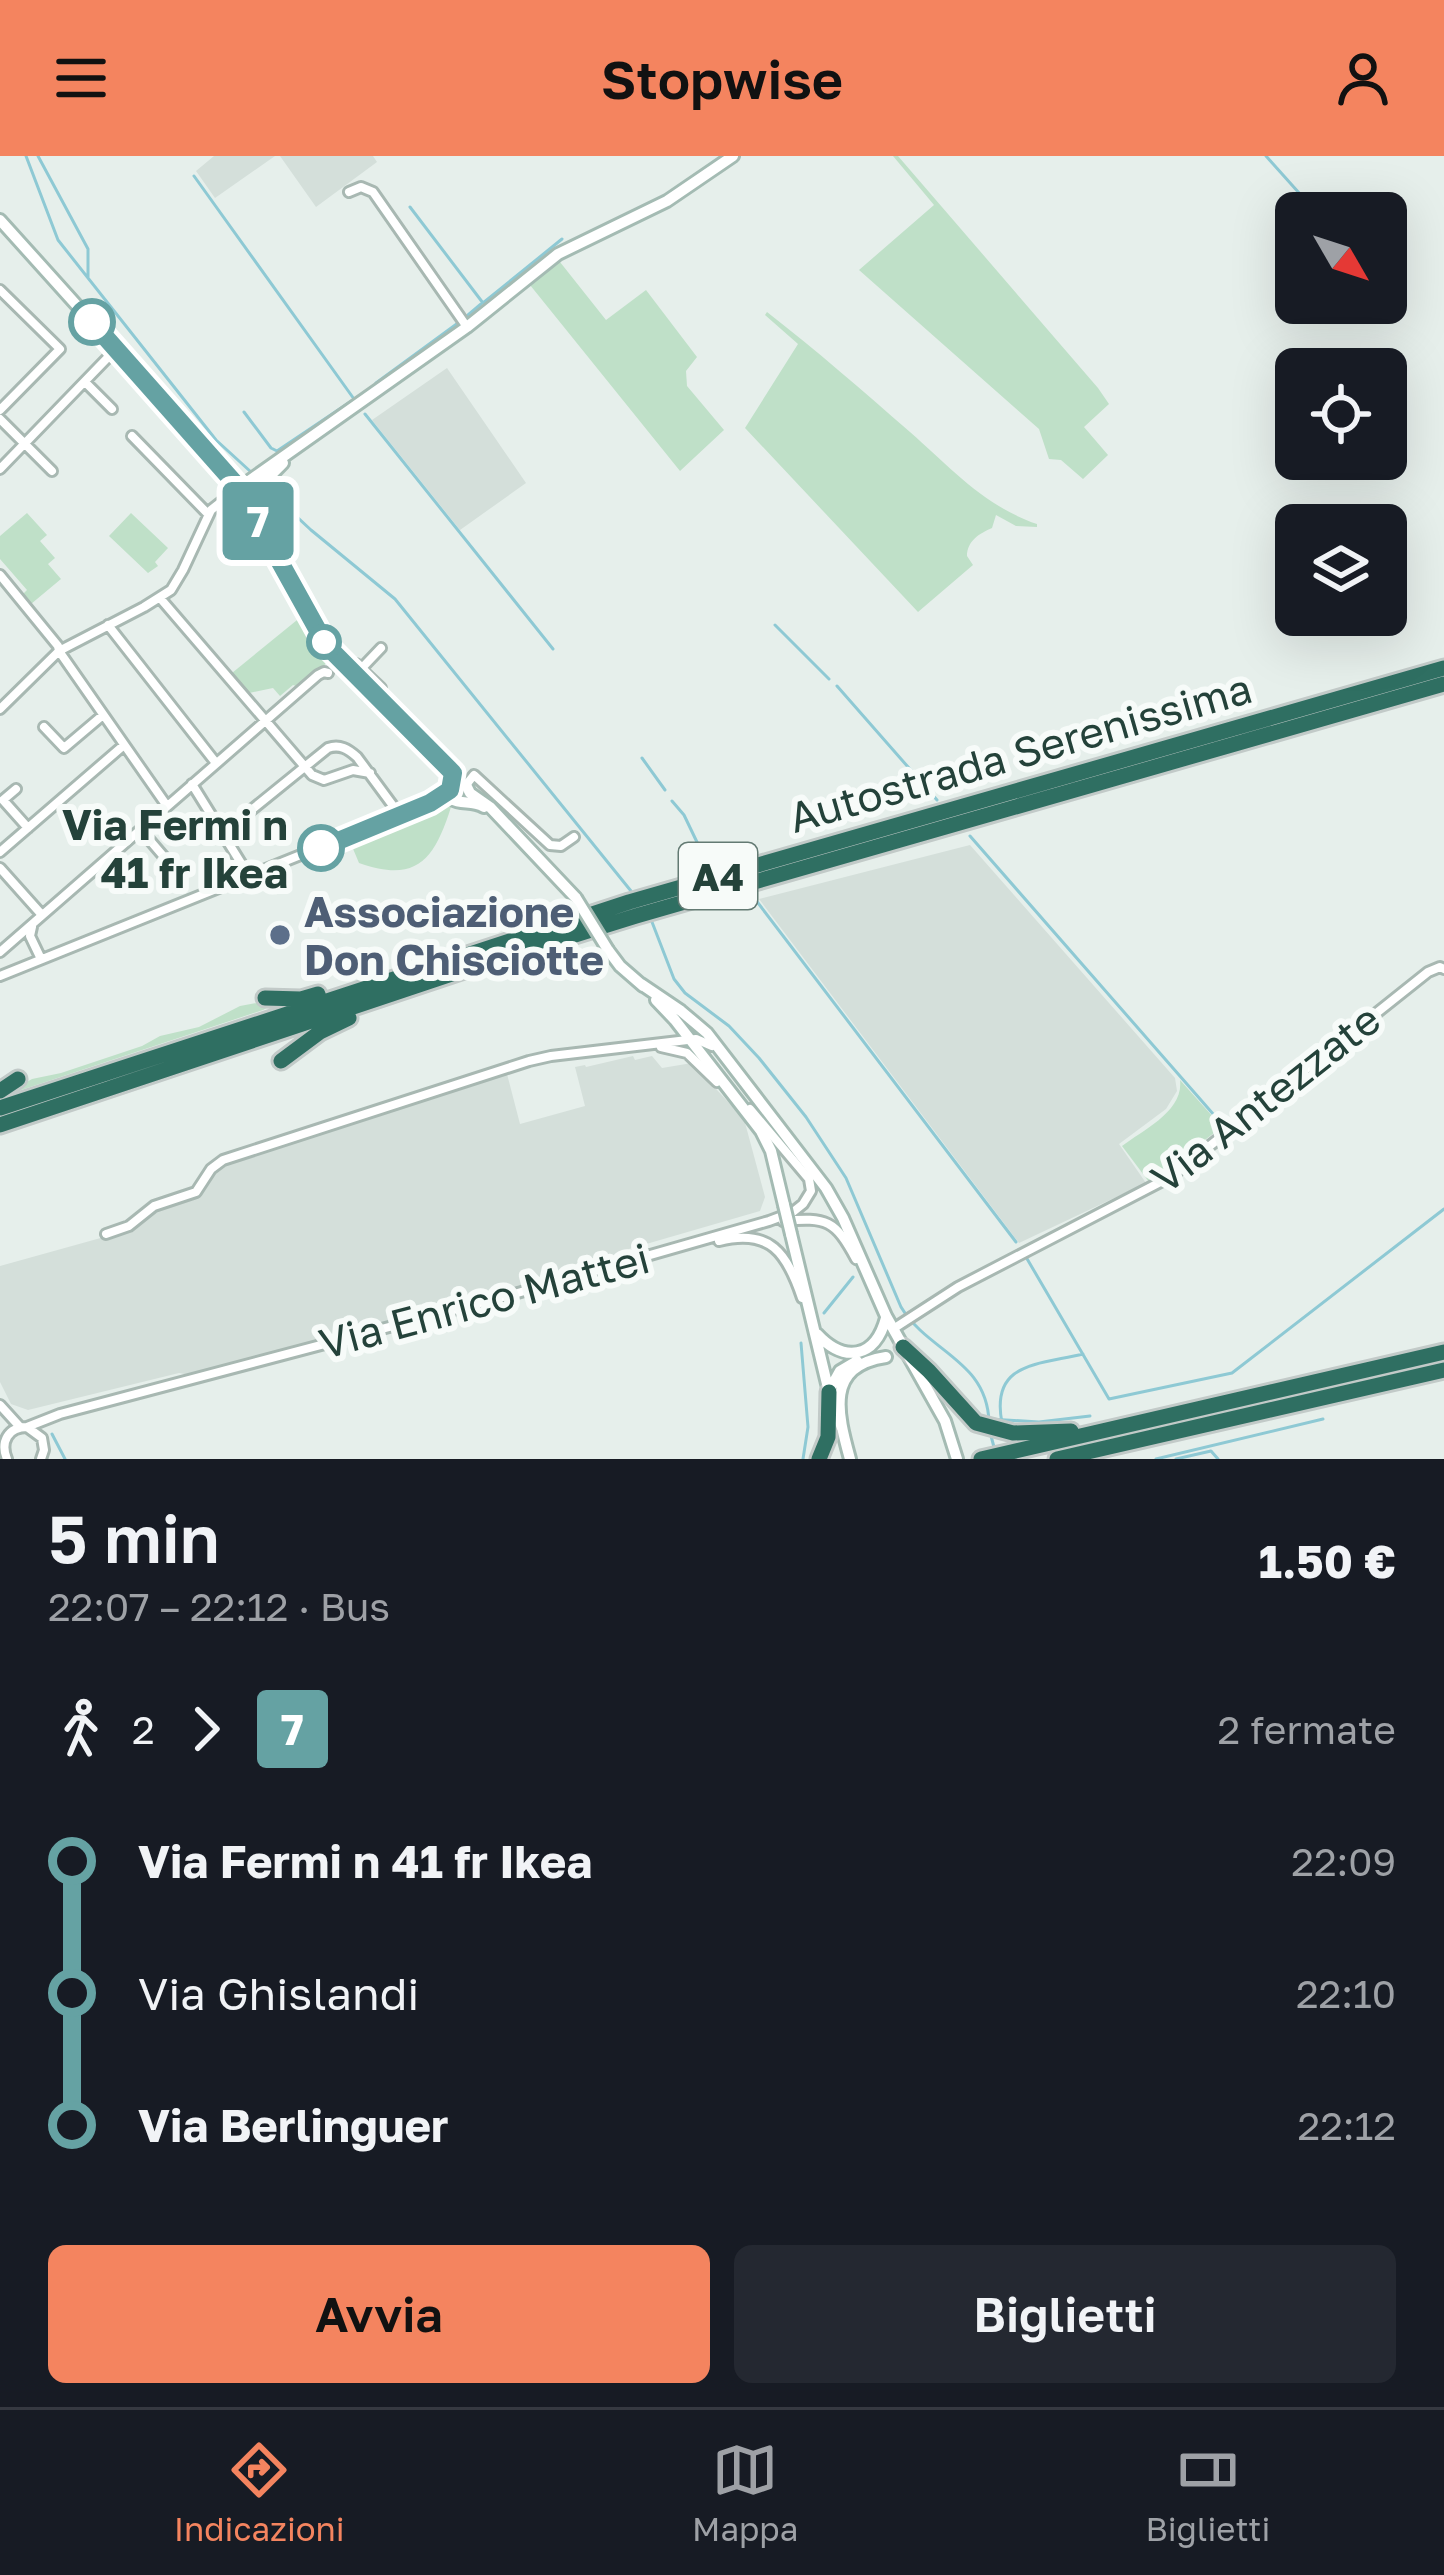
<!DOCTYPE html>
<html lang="it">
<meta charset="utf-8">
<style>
:root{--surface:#171b24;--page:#242831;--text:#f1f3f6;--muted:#9ea1a6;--line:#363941;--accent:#f4845f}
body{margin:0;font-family:"Golos Text",sans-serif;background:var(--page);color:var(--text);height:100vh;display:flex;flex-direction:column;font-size:45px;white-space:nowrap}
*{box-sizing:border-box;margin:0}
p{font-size:39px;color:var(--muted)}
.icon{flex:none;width:66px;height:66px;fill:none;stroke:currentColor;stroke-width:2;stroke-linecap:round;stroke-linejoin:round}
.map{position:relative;height:1303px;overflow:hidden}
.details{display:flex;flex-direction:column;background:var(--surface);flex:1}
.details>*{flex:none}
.badge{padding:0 24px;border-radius:9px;font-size:42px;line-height:78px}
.needle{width:78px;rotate:129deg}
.tools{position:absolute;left:1275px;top:36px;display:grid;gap:24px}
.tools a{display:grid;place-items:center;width:132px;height:132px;border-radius:18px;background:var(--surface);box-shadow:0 12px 48px #0002;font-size:60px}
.map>.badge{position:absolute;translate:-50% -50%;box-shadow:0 0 0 6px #fff}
.legs{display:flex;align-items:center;gap:18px;height:132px;padding:0 48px;font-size:39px}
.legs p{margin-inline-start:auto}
.summary{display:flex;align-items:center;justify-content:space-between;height:204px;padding:0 48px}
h1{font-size:66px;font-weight:600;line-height:90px}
.button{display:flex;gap:24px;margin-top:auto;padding:24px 48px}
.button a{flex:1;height:138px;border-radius:18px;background:var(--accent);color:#111;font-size:48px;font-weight:600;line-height:138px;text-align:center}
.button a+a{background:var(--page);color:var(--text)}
ul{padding:0 48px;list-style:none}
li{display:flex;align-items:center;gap:42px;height:132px;font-size:45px}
li i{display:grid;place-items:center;width:18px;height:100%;margin:0 15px;background:currentColor}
li i::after{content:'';width:30px;height:30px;margin:-15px;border:9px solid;border-radius:50%;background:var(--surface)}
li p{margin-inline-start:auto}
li:first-child i{background:linear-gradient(#0000 50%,currentColor 0)}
li:last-child i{background:linear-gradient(currentColor 50%,#0000 0)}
header{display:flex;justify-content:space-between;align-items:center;height:156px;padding:0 48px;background:var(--accent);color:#111;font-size:54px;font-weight:600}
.menu{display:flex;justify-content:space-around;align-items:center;height:168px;border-top:3px solid var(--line);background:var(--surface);font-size:33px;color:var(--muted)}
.menu a{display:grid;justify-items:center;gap:6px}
.menu .current{color:var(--accent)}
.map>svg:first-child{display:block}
.built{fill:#d4dfda}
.green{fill:#bfe0c8}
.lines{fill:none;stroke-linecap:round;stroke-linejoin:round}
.stream{stroke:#8ec9d4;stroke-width:3}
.street-casing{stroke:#a8b8b2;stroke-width:14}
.secondary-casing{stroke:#a4bbb3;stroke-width:16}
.highway-casing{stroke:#c2cac8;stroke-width:21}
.street{stroke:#fff;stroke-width:8}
.secondary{stroke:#fff;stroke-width:10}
.highway{stroke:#2f6f62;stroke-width:15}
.secondary-bridge-casing{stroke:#a4bbb3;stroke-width:16;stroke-linecap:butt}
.secondary-bridge{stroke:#fff;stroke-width:10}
.line-1-casing{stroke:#fff;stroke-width:27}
.line-1{stroke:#65a2a3;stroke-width:18}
.stop-1-dot{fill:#fff;stroke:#65a2a3;stroke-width:6}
.service-dot{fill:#5c6f8a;stroke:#f7fbf9;stroke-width:4.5}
.labels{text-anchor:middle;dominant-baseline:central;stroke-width:12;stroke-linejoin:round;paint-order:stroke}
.shield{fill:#f7fbf9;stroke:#637a73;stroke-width:3}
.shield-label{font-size:39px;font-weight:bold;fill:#24423a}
.street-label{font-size:42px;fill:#24423a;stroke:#f7fbf9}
.stop-label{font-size:42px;font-weight:bold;fill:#24423a;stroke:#f7fbf9;text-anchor:end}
.service-label{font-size:42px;font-weight:bold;fill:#4e5e75;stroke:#f7fbf9;text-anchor:start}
</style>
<header><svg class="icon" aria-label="menu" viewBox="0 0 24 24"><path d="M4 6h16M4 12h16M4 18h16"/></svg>Stopwise<svg class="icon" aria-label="person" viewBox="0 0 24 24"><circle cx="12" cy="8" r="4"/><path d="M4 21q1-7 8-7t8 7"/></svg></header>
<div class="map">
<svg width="1444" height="1303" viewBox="0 0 1444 1303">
<rect width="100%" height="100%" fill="#e6efeb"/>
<path class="built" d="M 214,0 L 275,0 L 215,42 L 196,15 Z
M 280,0 L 373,0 L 377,6 L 316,51 Z
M 447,212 L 526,327 L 460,374 L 372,264 Z
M 970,689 L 1175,922 L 1177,935 L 1166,953 L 1119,988 L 1146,1027 L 1019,1087 L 759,743 Z
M 633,900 L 635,904 L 652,900 L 662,912 L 692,907 L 744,963 L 765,1041 L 760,1055 L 629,1093 L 622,1101 L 190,1219 L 179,1217 L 28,1254 L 11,1248 L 0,1226 L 0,1110 L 133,1073 L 151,1056 L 198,1039 L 219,1009 L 507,918 L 520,968 L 585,950 L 575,911 L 585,909 L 586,911 Z"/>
<path class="green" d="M 893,0 L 898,0 L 1098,232 L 1109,248 L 1084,271 L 1108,299 L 1083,323 L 1061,304 L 1049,303 L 1039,273 L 859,114 L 934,49 Z
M 560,106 L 606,164 L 646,134 L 697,201 L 686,215 L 687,230 L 724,274 L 680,315 L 530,129 Z
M 767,156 C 816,194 863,235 910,276 C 951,312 984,350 1037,368 L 1037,371 L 1016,370 L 996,359 L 992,372 C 980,377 967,385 967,400 L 973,409 L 918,456 L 745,272 L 798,188 L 765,159 Z
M 27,357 L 47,379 L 40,385 L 55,402 L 48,408 L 61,423 L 31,448 L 23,438 L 27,434 L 0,403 L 0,380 Z
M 131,357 L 168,392 L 155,406 L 158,410 L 148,417 L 109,380 Z
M 302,460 L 316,488 L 314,491 L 329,505 L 299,531 L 293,529 L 280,540 L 273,532 L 249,537 L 232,517 Z
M 442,650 L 451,651 C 434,705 416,727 359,707 L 351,688 Z
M 262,846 L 274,848 L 263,854 L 0,941 L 32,923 L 61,917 L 142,890 L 160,880 L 199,871 L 240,850 Z
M 1180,924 L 1222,971 L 1149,1026 L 1122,990 C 1143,974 1184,955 1180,924 Z"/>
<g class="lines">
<path class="stream" d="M 26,0 L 58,84 L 216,284 L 251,316
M 38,0 L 88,93 L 88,121
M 1266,0 L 1317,57
M 194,20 L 354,243
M 410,51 L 483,147 L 562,83
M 468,159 L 481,148
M 376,227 L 458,167
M 244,256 L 271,292 L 277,295 L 353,244
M 365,258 L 553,493
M 267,333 L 311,374 L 395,443 L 631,735
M 775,469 L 829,523
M 837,530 L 937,644
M 642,602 L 665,634
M 672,645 L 684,659 L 707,707
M 970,680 L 1221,967 L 1228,967 L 1433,809
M 727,747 L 731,750 L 755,743 L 1016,1086
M 652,766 L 674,823 L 685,837 L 729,870 L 759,902 L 806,961 L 846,1022 L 901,1151 C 929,1197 987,1204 989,1266
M 1026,1101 L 1109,1243 L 1232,1217 L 1444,1053
M 824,1157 L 853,1121
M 801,1187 L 808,1271 L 803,1303
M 990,1263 L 1039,1266 L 1090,1260
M 1002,1267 C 990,1206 1038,1209 1083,1198
M 990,1276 L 995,1295
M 52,1278 L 65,1303
M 1156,1303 L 1323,1263
M 1176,1303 L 1211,1295 L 1218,1303"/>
<defs>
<path id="street" d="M 349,36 L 361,31 L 373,36 L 467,171
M 0,134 L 60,193 L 0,254
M 85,226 L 112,253
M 0,263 L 52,315
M 132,280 L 208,358
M 0,313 L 116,193
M 0,419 L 58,490 L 59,495 L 167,650
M 160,442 L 312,619 L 324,624 L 353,614 L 370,617
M 108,469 L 216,607
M 361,513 L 381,532
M 351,514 L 356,508 L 361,513 L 381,492
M 0,553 L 59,495 L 144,451 L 171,434 L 183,414 L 211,354 L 239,332
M 44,571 L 64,592 L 103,559
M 192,628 L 249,720
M 466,629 L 474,619 L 550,689 L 561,690 L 574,681
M 16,633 L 3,644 L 28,672
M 141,674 L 171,709
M 223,677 L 328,592 C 340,588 348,593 357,601 L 399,658
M 0,696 L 124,589
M 0,712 L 42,759
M 32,771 L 30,780 L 41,803
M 0,796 L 318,519 L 324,516 L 328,517
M 0,820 L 430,647 L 450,634
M 661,891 L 687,897 L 717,926
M 783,1065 C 827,1061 835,1064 856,1103
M 106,1078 L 129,1070 L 154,1050 L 196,1036 L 211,1013 L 223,1004 L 529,905 L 551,900 L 696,883 L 712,890
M 719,1085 C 770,1072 787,1097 802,1142
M 893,1173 L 958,1131 L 1172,1020 L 1428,816 L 1440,811 L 1444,813
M 0,1249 L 20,1271
M 27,1271 L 60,1258 L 514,1138 L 769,1065 L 793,1056 L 803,1048 L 811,1035 L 809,1023 L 750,953
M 7,1303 C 0,1286 8,1271 27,1271 L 42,1282 L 44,1294 L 41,1303"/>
<path id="secondary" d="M 0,64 L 232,322 L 253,355 L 326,489 L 449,611 L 460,627 L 466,629 L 470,637 L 490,651 L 576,742
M 239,332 L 467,171 L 558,98 L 667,45 L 733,0
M 266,367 C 252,333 259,332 283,307
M 454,619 L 450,634 L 452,643 C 461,649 472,644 484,651
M 608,794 L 620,810 L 643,830
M 641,828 L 681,855 L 707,877 L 826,1032 L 843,1062 L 886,1160 L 945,1265 L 957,1303
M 656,844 L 675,864 L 761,975 L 771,995 L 784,1049
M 791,1078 L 829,1236 L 842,1272
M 817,1178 C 844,1207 875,1203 886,1162
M 830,1233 L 840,1215 L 857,1205
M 850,1303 C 838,1259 824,1210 886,1201"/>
<path id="highway" d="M 265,842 L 301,843 L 318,838
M 281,905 L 320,876 L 349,862
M 0,935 L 18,923
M 0,952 L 629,746 L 1444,512
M 0,969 L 488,806 L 636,760 L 1444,528
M 903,1191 L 929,1215 L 976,1267 L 1013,1277 L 1071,1275
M 819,1303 L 828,1281 L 829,1236
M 981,1303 L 1444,1196
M 1057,1303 L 1444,1214"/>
</defs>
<use href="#street" class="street-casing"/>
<use href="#secondary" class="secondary-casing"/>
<use href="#highway" class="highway-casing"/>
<use href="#street" class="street"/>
<use href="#secondary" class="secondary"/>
<use href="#highway" class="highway"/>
<defs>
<path id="secondary-bridge" d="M 576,742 L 608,794
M 784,1049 L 791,1078"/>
</defs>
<use href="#secondary-bridge" class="secondary-bridge-casing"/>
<use href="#secondary-bridge" class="secondary-bridge"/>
</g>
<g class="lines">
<defs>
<path id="line-1" d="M 92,166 L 239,332 L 326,489 L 453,617 L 450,634 L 430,647 L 321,692"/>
</defs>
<use href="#line-1" class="line-1-casing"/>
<use href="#line-1" class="line-1"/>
</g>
<g class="stop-1-dot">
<circle cx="92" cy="166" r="21"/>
<circle cx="324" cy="486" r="15"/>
<circle cx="321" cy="692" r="21"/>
</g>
<circle class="service-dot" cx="280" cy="779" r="12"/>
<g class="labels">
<rect class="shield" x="679" y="687" width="78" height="66" rx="9"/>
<g class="shield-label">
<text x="718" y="720">A4</text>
</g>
<g class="street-label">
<text transform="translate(1020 596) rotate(-16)">Autostrada Serenissima</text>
<text transform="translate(1265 942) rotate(-38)">Via Antezzate</text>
<text transform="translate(484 1144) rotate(-15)">Via Enrico Mattei</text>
</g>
<g class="stop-label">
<text x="288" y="668">Via Fermi n<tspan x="288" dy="48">41 fr Ikea</tspan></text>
</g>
<g class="service-label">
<text x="304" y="755">Associazione<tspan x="304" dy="48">Don Chisciotte</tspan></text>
</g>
</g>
</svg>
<div class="tools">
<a><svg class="needle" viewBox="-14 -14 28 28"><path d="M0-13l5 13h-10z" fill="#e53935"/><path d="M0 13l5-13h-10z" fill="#9ea1a6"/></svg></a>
<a><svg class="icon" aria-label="locate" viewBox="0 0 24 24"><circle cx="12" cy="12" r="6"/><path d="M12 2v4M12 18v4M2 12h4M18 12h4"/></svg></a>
<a><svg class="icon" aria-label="layers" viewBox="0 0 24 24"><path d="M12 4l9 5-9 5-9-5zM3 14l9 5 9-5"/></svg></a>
</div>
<b class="badge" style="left:258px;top:365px;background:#65a2a3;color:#fff">7</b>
</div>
<section class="details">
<div class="summary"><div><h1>5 min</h1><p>22:07 – 22:12 · Bus</p></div><b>1.50 €</b></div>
<div class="legs"><svg class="icon" aria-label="walk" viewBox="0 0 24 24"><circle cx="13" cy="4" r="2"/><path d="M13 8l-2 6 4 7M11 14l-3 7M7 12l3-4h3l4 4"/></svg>2<svg class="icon" aria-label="forward" viewBox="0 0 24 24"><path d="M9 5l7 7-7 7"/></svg><b class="badge" style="background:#65a2a3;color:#fff">7</b><p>2 fermate</p></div>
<ul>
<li><i style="color:#65a2a3"></i><b>Via Fermi n 41 fr Ikea</b><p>22:09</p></li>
<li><i style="color:#65a2a3"></i><span>Via Ghislandi</span><p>22:10</p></li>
<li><i style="color:#65a2a3"></i><b>Via Berlinguer</b><p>22:12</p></li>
</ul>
<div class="button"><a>Avvia</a><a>Biglietti</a></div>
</section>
<nav class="menu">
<a class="current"><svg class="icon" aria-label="directions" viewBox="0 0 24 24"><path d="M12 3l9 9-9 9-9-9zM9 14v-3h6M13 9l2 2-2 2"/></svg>Indicazioni</a>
<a><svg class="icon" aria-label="map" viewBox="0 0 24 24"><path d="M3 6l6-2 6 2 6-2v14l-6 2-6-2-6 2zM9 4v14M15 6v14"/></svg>Mappa</a>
<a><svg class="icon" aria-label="tickets" viewBox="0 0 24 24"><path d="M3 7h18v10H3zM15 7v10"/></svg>Biglietti</a>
</nav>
